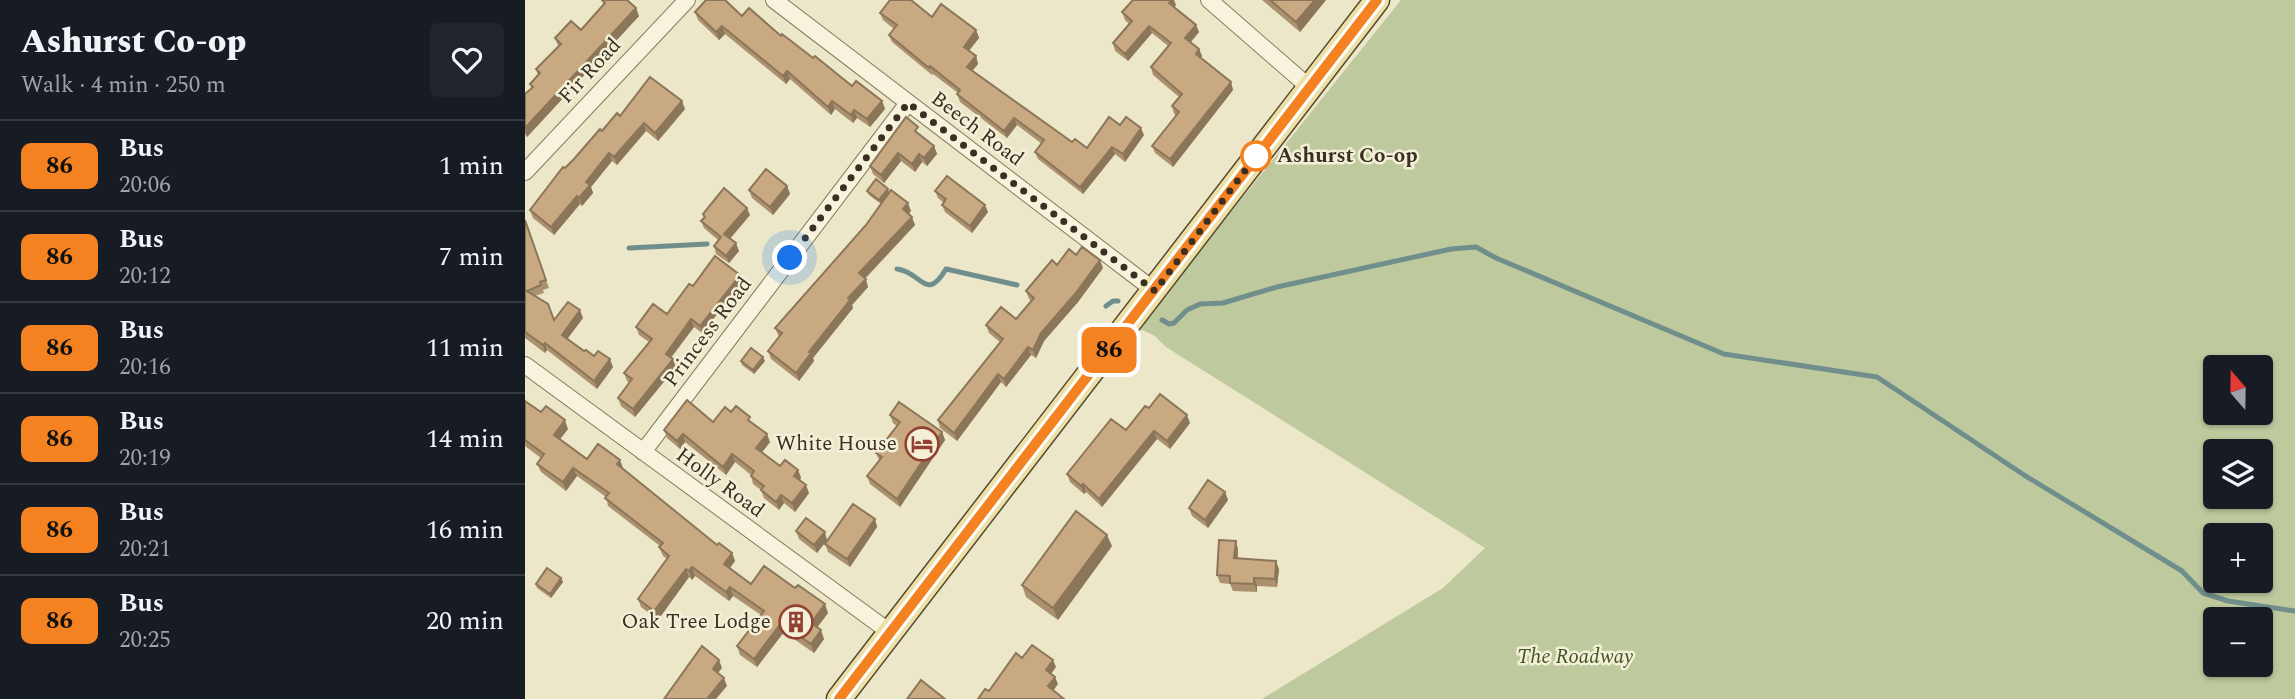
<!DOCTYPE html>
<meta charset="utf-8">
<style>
:root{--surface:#171b24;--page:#20242c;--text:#f1f3f6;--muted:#9ea1a6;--line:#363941}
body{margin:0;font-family:Spectral,serif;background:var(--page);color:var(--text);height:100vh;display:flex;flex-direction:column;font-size:26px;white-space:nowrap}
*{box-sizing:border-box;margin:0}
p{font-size:23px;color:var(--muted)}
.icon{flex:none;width:38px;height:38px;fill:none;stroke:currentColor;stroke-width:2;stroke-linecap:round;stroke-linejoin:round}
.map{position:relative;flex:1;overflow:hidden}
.sheet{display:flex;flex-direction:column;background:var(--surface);width:525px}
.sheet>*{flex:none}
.badge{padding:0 14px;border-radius:10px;font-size:24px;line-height:46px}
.needle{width:46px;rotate:340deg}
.buttons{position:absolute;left:1678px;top:355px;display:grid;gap:14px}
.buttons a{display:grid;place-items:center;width:70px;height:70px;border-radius:7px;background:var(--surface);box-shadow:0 2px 5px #0004;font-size:35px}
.you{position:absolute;width:35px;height:35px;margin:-18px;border:5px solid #fff;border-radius:50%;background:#1a73e8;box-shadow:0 0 0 10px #1a73e833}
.map>.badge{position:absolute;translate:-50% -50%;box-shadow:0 0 0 4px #fff}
.round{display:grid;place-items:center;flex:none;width:74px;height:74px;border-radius:7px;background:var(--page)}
.head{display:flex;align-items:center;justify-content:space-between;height:119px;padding:0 21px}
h1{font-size:33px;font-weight:800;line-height:52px}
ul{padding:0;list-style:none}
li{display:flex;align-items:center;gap:21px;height:91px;padding:0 21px;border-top:2px solid var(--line)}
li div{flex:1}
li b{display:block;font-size:26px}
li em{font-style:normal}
li .badge{min-width:77px;font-weight:700;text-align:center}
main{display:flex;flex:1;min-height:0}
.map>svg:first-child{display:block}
.green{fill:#beca9d;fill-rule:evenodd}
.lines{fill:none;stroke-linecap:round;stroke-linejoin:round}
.stream{stroke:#708f8c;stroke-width:5}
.street-casing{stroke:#877a5f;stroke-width:18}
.primary-casing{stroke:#564832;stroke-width:27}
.street{stroke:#f7f3dc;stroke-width:16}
.primary{stroke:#ece0a4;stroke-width:24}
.wall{fill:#ac916f}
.shaded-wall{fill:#8c765a}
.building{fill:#c8a981;stroke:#8c765a;stroke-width:2}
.line-casing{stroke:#fff;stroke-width:16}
.line{stroke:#f58220;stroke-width:10}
.walk{stroke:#393021;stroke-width:7;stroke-dasharray:0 12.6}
.stop-dot{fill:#fff;stroke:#f58220;stroke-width:3.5}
.labels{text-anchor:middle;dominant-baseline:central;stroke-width:5;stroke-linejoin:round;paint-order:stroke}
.street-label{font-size:21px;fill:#393021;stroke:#f4f0d8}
.stop-label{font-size:21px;font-weight:bold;fill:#393021;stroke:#f4f0d8;text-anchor:start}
.poi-label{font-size:21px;fill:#393021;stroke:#f4f0d8;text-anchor:end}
.park-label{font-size:21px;font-style:italic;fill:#435429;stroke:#f4f0d8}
</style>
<main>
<section class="sheet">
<div class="head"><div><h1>Ashurst Co-op</h1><p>Walk · 4 min · 250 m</p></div><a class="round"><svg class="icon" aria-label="heart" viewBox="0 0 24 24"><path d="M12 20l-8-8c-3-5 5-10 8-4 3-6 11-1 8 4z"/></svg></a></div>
<ul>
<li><span class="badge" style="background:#f58220;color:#111">86</span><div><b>Bus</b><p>20:06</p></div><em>1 min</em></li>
<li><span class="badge" style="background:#f58220;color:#111">86</span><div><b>Bus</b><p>20:12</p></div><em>7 min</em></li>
<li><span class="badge" style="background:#f58220;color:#111">86</span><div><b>Bus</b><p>20:16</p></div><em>11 min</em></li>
<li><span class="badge" style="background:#f58220;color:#111">86</span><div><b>Bus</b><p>20:19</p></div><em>14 min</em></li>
<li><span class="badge" style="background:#f58220;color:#111">86</span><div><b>Bus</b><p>20:21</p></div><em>16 min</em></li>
<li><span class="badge" style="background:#f58220;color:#111">86</span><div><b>Bus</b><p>20:25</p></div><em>20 min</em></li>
</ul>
</section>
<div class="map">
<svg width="1770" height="699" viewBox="0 0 1770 699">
<rect width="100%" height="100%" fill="#ece7c9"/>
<path class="green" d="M 876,0 L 1770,0 L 1770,699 L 737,699 L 918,588 L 960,548 L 641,347 L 630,336 L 613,328 ZM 1690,368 L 1736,368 L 1736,413 L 1690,413 ZM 1690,452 L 1736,452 L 1736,497 L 1690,497 ZM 1690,536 L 1736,536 L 1736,581 L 1690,581 ZM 1690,620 L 1736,620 L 1736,665 L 1690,665 Z"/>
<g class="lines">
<path class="stream" d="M 104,248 L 182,244
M 372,269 C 397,272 401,303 421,269 L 492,285
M 581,306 L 588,301 L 593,301
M 637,320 L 644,324 L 649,323 L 662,310 L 675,304 L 698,303 L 752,287 L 926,249 L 951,247 L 971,258 L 1199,354 L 1352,377 L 1499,475 L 1657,571 L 1678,593 L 1703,601 L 1770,611"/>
<defs>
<path id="street" d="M 249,0 L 630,291
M 684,0 L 784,87
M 0,172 L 162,0
M 0,365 L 366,633
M 118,452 L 383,103"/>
<path id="primary" d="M 314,699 L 852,0"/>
</defs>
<use href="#street" class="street-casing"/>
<use href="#primary" class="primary-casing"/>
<use href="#street" class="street"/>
<use href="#primary" class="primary"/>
</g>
<path class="wall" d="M 77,0 L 104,1 L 111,8 L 114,16 L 2,137 L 0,134 L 0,94 L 7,88 L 5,84 L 13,76 L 11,69 L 33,46 L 30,38 L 56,30 L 79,5 Z
M 737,0 L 801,0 L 775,32 Z
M 651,5 L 649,7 L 671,25 L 674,32 L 666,42 L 674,49 L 677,56 L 676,58 L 706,82 L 708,90 L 648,167 L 630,153 L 627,146 L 652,116 L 649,114 L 647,106 L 654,97 L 628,75 L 626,67 L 643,46 L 627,33 L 603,61 L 590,51 L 588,43 L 604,24 L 600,20 L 597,12 Z
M 170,12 L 217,16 L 256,36 L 327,86 L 357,101 L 360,109 L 345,127 L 332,118 L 328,123 L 310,109 L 306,115 L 265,79 L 261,84 L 200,34 L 194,40 L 173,20 Z
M 355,13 L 407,17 L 451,30 L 454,38 L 444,51 L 451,56 L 453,64 L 447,71 L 547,142 L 562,148 L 595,125 L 619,135 L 600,162 L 590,154 L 558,194 L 513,159 L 510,152 L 517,144 L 492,125 L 482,138 L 435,102 L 432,94 L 433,93 L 408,74 L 407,75 L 367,42 L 364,35 L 369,29 L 358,20 Z
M 160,109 L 133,141 L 121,131 L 92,165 L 87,161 L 66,187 L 68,193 L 57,206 L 55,204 L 29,235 L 8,218 L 5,210 L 40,168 L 95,116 Z
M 396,135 L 409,146 L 412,154 L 402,166 L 397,162 L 390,172 L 376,161 L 359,183 L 348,174 L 345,166 Z
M 262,186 L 265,194 L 248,215 L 227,198 L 224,190 Z
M 363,189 L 364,193 L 356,204 L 344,195 L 342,191 Z
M 410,191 L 463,212 L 447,233 L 420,212 L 417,205 L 419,203 L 413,198 Z
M 386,211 L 384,214 L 390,225 L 340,279 L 343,287 L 327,305 L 328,308 L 288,358 L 289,361 L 274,381 L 246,359 L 243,351 L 254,337 L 250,328 Z
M 178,214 L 225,215 L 205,239 L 214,251 L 204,263 L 191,254 L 189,246 L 193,240 L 179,228 L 176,221 L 179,218 Z
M 0,220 L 24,288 L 18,290 L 19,293 L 10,296 L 29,320 L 58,318 L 42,339 L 59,351 L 88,367 L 72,389 L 22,350 L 20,353 L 0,338 Z
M 551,255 L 578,268 L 553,302 L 519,341 L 511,358 L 506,355 L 481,387 L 476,382 L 432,441 L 415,428 L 413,420 L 475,342 L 464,333 L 461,325 L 491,319 L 506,301 L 504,299 L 501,291 L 532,265 Z
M 215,275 L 218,282 L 177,333 L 169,327 L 146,358 L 151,367 L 110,417 L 96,406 L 93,398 L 105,383 L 102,381 L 99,373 L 124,342 L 114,335 L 111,327 L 142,314 L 168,286 Z
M 216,361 L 240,361 L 229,374 L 217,365 Z
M 0,401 L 43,429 L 35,439 L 62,459 L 98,468 L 98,469 L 192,545 L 207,553 L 210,561 L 205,568 L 226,584 L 303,613 L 292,627 L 299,639 L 289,653 L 259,632 L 232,667 L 215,655 L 212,646 L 236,615 L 208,596 L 204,601 L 170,576 L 167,580 L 164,577 L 133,620 L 116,607 L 113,599 L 142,559 L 138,556 L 134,547 L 135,546 L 83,506 L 81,497 L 52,476 L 41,491 L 16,472 L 12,464 L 16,458 L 0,446 Z
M 624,408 L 665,423 L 645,449 L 632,439 L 577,507 L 561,492 L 559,494 L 545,482 L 542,474 L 601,430 Z
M 206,412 L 228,424 L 245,442 L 237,452 L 255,466 L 273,470 L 276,478 L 274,480 L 284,493 L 270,512 L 259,503 L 254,510 L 239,498 L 236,490 L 228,484 L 226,475 L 210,462 L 201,475 L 160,442 L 155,449 L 142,438 L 139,430 L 188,422 Z
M 365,415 L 417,432 L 420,440 L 375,507 L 345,484 L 342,476 L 354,460 L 351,453 L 372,426 L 368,423 Z
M 700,492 L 703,500 L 683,528 L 667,516 L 664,508 Z
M 350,519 L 352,527 L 325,567 L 303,552 L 300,544 Z
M 271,531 L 302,540 L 292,553 L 274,539 Z
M 587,546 L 533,620 L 501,597 L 497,585 Z
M 713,549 L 713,558 L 754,569 L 752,587 L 732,586 L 732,592 L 708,591 L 705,584 L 695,583 L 692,575 Z
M 36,578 L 38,582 L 26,598 L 12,588 L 11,584 Z"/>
<path class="shaded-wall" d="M 646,0 L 649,0 L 651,5 L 647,10 L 644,3 Z
M 790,0 L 801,0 L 775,32 L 771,22 Z
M 111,8 L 114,16 L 2,137 L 0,128 Z
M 671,25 L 674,32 L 663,45 L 660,38 Z
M 197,26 L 200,34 L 194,40 L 191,32 Z
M 624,26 L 627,33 L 603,61 L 600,54 Z
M 451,30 L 454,38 L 441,54 L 439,47 Z
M 674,49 L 677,56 L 674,61 L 671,54 Z
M 451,56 L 453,64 L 445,74 L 442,67 Z
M 262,71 L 265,79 L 261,84 L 258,76 Z
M 706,82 L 708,90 L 648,167 L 645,159 Z
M 157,101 L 160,109 L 133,141 L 130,133 Z
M 307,101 L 310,109 L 306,115 L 303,107 Z
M 357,101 L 360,109 L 345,127 L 342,119 Z
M 329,110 L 332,118 L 328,123 L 326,115 Z
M 489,118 L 492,125 L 482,138 L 479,131 Z
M 119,123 L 121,131 L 92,165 L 89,157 Z
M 616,128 L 619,135 L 600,162 L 598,154 Z
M 409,146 L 412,154 L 402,166 L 399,158 Z
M 587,147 L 590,154 L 558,194 L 555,187 Z
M 84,153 L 87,161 L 66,187 L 68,193 L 57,206 L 54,198 L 61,182 Z
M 373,153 L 376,161 L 359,183 L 356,175 Z
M 394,154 L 397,162 L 390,172 L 387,164 Z
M 262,186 L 265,194 L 248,215 L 245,207 Z
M 363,189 L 364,193 L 356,204 L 354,200 Z
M 52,196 L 55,204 L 29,235 L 26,227 Z
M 383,203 L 386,211 L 381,217 L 378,209 Z
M 460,205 L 463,212 L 447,233 L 445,226 Z
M 222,208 L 225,215 L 202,242 L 199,234 Z
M 387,217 L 390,225 L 337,281 L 334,273 Z
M 211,243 L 214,251 L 204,263 L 201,256 Z
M 575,260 L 578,268 L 553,302 L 519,341 L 511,358 L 508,350 L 516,333 Z
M 215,275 L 218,282 L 177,333 L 175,326 Z
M 341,279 L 343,287 L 327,305 L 328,308 L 288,358 L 289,361 L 274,381 L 271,373 L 284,352 L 323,298 Z
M 55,310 L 58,318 L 40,342 L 37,335 Z
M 166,319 L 169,327 L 143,361 L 141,354 Z
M 20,343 L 22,350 L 20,353 L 18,345 Z
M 503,347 L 506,355 L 481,387 L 479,379 Z
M 238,357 L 240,361 L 229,374 L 228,370 Z
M 85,359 L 88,367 L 72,389 L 69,381 Z
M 148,359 L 151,367 L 110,417 L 108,409 Z
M 473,374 L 476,382 L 432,441 L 429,433 Z
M 662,415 L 665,423 L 645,449 L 642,441 Z
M 40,420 L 43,429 L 32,443 L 29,435 Z
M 629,431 L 632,439 L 577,507 L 574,499 Z
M 417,432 L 420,440 L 375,507 L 372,499 Z
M 158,434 L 160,442 L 155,449 L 152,441 Z
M 242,434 L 245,442 L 234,456 L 231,448 Z
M 207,454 L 210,462 L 201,475 L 198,467 Z
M 95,460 L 98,468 L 95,473 L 92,464 Z
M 48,468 L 52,476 L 41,491 L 38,482 Z
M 273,470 L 276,478 L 272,484 L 269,476 Z
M 558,484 L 561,492 L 559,494 L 556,486 Z
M 281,485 L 284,493 L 270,512 L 267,503 Z
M 700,492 L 703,500 L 683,528 L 680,520 Z
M 256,495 L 259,503 L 254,510 L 251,502 Z
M 350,519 L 352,527 L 325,567 L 322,559 Z
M 300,532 L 302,540 L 292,553 L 289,545 Z
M 582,535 L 587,546 L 533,620 L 528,608 Z
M 711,541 L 713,549 L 712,566 L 709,558 Z
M 207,553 L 210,561 L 202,572 L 199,564 Z
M 751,561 L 754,569 L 752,587 L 750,579 Z
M 167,567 L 170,576 L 167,580 L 164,571 Z
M 161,569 L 164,577 L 133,620 L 129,611 Z
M 36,578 L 38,582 L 26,598 L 25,594 Z
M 729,578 L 732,586 L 732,592 L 729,584 Z
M 205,587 L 208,596 L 204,601 L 201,592 Z
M 300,604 L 303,613 L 289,632 L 286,623 Z
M 256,623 L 259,632 L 232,667 L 229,659 Z
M 296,630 L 299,639 L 289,653 L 286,644 Z
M 194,660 L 197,668 L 190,677 L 188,669 Z
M 528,660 L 531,667 L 524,677 L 521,670 Z
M 530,677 L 533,684 L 526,694 L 523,686 Z
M 199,678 L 202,686 L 191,699 L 182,699 Z"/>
<path class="building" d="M 77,0 L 102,0 L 111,8 L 0,128 L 0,94 L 8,87 L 5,84 L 15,73 L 11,69 L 36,44 L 30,38 L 46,21 L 56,30 L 80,3 Z
M 181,0 L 200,0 L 217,16 L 224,8 L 256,36 L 257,34 L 288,58 L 290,56 L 327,86 L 331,81 L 357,101 L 342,119 L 329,110 L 326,115 L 307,101 L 303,107 L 262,71 L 258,76 L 197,26 L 191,32 L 170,12 Z
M 365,0 L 386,0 L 407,17 L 416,4 L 451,30 L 439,47 L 451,56 L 442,67 L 547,142 L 550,139 L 562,148 L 584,117 L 595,125 L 601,117 L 616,128 L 598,154 L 587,147 L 555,187 L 510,152 L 519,140 L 489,118 L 479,131 L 432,94 L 435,90 L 405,66 L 404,68 L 364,35 L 372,25 L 355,13 Z
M 608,0 L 646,0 L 644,3 L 671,25 L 660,38 L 674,49 L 671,54 L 706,82 L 645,159 L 627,146 L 654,112 L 647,106 L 657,94 L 626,67 L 646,43 L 624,26 L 600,54 L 588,43 L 607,21 L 597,12 Z
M 745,0 L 790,0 L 771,22 Z
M 125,77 L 157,101 L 130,133 L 119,123 L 89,157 L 84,153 L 61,182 L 65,185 L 54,198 L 52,196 L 26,227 L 5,210 L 38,167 L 40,168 L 49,159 L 75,129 L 77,131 L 92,113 L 95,116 Z
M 381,117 L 393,127 L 390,131 L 409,146 L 399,158 L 394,154 L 387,164 L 373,153 L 356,175 L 345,166 Z
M 241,169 L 262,186 L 245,207 L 224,190 Z
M 422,176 L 460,205 L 445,226 L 417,205 L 421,199 L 410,191 Z
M 351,179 L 363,189 L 354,200 L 342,191 Z
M 199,188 L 222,208 L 199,234 L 211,243 L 201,256 L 189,246 L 196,237 L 176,221 L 180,217 L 178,214 Z
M 366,190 L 383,203 L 378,209 L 387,217 L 334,273 L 341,279 L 323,298 L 325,300 L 284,352 L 286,353 L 271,373 L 243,351 L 257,333 L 250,328 L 341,225 Z
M 0,220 L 21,280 L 15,282 L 16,285 L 2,291 L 23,304 L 29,320 L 43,302 L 55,310 L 37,335 L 59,351 L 61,350 L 69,356 L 73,351 L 85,359 L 69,381 L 20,343 L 18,345 L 0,332 Z
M 557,247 L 575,260 L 550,294 L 516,333 L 508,350 L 503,347 L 479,379 L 473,374 L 429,433 L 413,420 L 478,339 L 461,325 L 476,307 L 491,319 L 509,298 L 501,291 L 527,260 L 532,265 L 544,249 L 551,255 Z
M 190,256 L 215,275 L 175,326 L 166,319 L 141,354 L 148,359 L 108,409 L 93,398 L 107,379 L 99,373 L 127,339 L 111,327 L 128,304 L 142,314 L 164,284 L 168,286 Z
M 226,348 L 238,357 L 228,370 L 216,361 Z
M 635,394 L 662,415 L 642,441 L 629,431 L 574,499 L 558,484 L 556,486 L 542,474 L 586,419 L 601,430 L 620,406 L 624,408 Z
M 162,400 L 188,422 L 200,407 L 206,412 L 211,406 L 225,417 L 223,420 L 242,434 L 231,448 L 255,466 L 260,460 L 273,470 L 269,476 L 281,485 L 267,503 L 256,495 L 251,502 L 236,490 L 239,486 L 226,476 L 229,471 L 207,454 L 198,467 L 158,434 L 152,441 L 139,430 Z
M 0,401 L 16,412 L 21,406 L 40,420 L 29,435 L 62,459 L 73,444 L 95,460 L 92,464 L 192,545 L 194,543 L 207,553 L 199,564 L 226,584 L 239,566 L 270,588 L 273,585 L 300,604 L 286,623 L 296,630 L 286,644 L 256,623 L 229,659 L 212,646 L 239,611 L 205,587 L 201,592 L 167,567 L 164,571 L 161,569 L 129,611 L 113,599 L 144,556 L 134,547 L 138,543 L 80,498 L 84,493 L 48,468 L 38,482 L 12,464 L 19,454 L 0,440 Z
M 374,402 L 417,432 L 372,499 L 342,476 L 357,457 L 351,453 L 375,422 L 365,415 Z
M 683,480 L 700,492 L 680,520 L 664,508 Z
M 328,504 L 350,519 L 322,559 L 300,544 Z
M 551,511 L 582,535 L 528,608 L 497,585 Z
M 281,518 L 300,532 L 289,545 L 271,531 Z
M 694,540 L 711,541 L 709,558 L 751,561 L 750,579 L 729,578 L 729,584 L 705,583 L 705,576 L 692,575 Z
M 22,568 L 36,578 L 25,594 L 11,584 Z
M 507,645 L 528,660 L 521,670 L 530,677 L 523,686 L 539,699 L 453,699 L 460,689 L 464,691 L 491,653 L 497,658 Z
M 177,646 L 194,660 L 188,669 L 199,678 L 182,699 L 139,699 Z
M 396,680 L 420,699 L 382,699 Z"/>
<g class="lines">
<defs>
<path id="line" d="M 314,699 L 852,0"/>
</defs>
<use href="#line" class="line-casing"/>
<use href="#line" class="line"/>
<path class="walk" d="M 265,258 L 383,103 L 630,291 L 731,156"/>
</g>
<defs>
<symbol id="hotel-ring" viewBox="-11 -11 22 22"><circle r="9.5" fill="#f4f0d8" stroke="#934032" stroke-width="1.5"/><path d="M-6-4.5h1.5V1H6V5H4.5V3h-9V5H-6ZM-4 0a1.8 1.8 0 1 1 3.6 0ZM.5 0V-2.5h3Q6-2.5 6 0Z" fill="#934032"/></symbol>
<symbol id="building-ring" viewBox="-11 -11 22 22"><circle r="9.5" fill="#f4f0d8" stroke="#934032" stroke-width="1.5"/><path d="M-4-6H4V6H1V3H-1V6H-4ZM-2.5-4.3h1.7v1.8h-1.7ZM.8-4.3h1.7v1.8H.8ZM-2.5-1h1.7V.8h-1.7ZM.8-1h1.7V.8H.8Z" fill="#934032"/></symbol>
</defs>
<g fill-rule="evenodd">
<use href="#hotel-ring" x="378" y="425" width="38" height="38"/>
<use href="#building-ring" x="252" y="603" width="38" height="38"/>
</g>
<circle class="stop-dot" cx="731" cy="156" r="14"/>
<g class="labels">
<g class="street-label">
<text transform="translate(65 71) rotate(-47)">Fir Road</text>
<text transform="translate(452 129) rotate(37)">Beech Road</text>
<text transform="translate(183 332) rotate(-53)">Princess Road</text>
<text transform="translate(195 483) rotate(36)">Holly Road</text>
</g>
<g class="stop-label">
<text x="752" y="156">Ashurst Co-op</text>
</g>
<g class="poi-label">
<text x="372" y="444">White House</text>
<text x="246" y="622">Oak Tree Lodge</text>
</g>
<g class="park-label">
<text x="1050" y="657">The Roadway</text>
</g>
</g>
</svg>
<div class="buttons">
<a><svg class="needle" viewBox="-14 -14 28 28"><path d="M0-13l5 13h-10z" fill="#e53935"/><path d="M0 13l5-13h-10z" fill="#9ea1a6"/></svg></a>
<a><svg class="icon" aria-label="layers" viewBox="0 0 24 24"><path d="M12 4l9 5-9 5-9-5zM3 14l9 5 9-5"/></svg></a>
<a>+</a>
<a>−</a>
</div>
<div class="you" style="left:265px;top:258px"></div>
<b class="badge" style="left:584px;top:350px;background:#f58220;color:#111">86</b>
</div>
</main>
